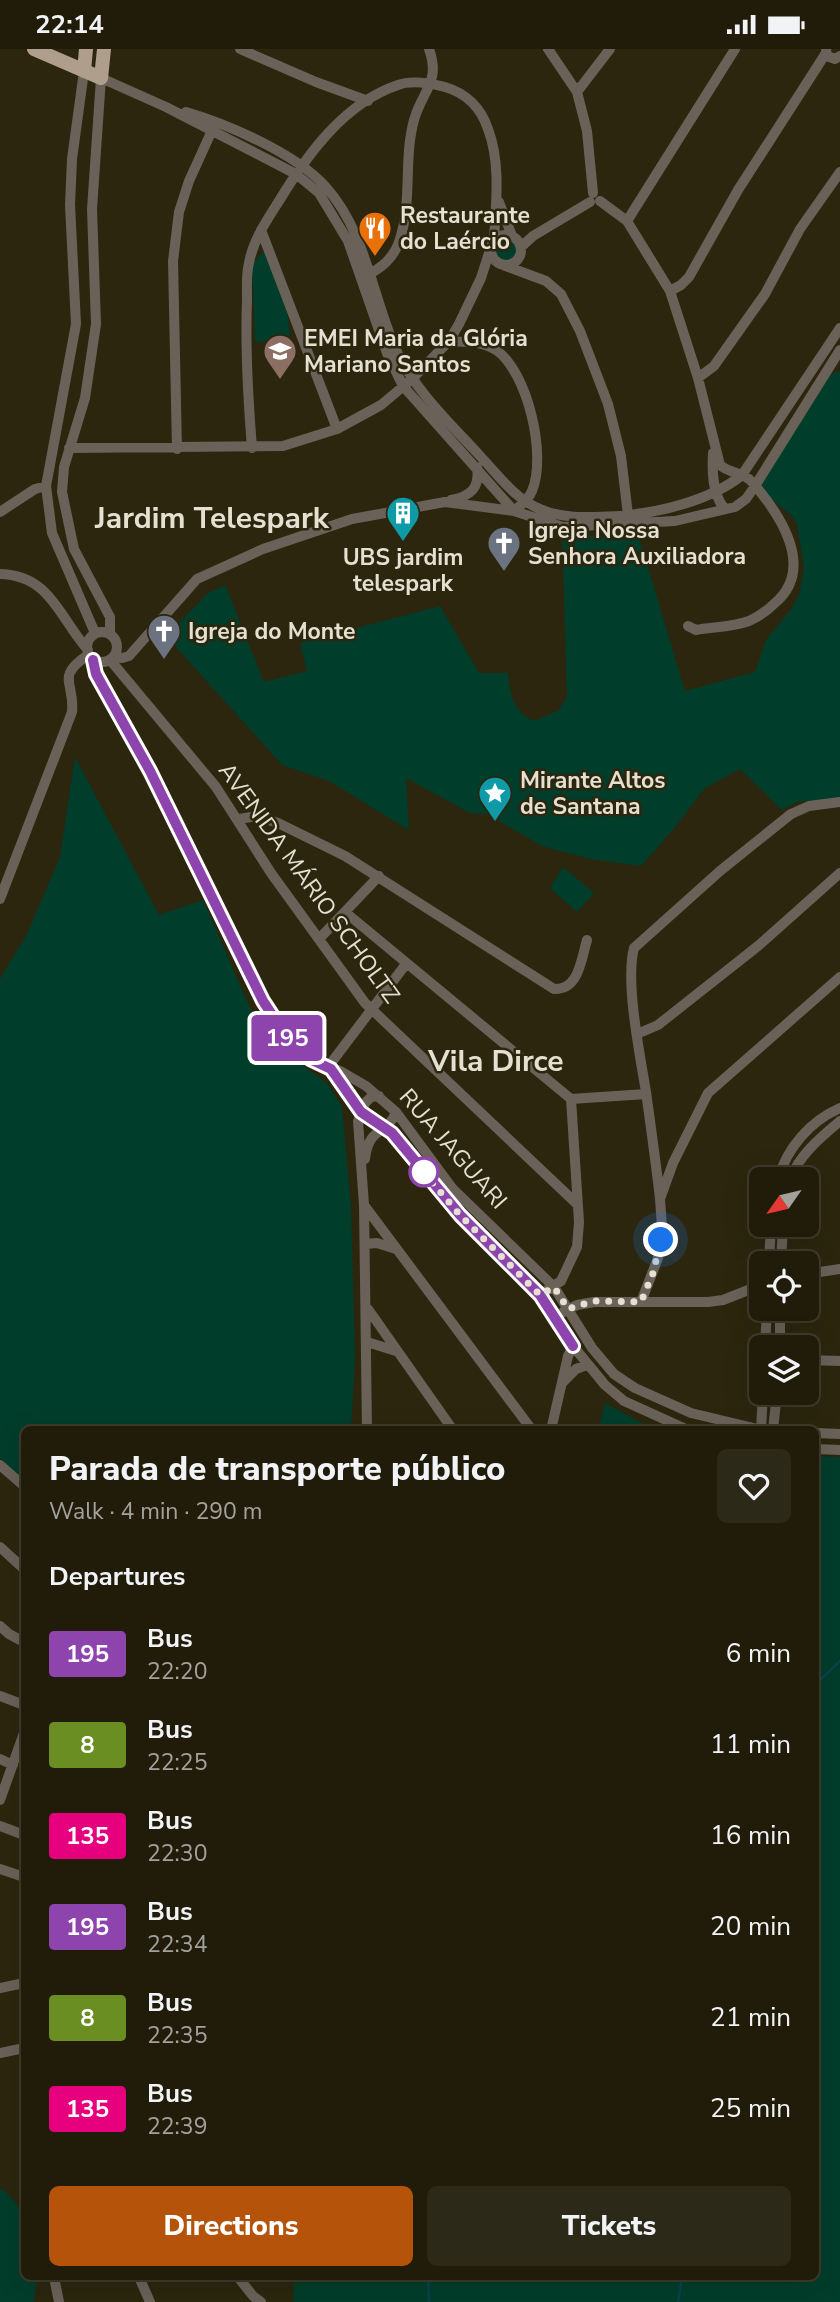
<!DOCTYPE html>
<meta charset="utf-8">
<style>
:root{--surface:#211c0a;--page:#2d2918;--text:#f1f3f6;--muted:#a2a19c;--line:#3e3a2b;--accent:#b45309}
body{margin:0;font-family:"Nunito Sans",sans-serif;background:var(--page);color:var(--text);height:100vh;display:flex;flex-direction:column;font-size:26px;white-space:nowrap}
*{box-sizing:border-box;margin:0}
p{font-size:23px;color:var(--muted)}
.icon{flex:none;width:38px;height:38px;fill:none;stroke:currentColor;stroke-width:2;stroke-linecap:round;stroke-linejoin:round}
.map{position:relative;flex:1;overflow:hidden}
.details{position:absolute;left:21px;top:1377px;width:798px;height:854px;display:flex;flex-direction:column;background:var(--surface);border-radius:10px;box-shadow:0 7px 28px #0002,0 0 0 2px var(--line)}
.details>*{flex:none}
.badge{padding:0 14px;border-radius:5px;font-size:24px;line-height:46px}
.needle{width:46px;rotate:236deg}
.tools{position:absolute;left:749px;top:1118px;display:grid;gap:14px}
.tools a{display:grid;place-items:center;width:70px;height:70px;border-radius:10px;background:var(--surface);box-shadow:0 7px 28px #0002,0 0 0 2px var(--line);font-size:35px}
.you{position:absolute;width:35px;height:35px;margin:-18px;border:5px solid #fff;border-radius:50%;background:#1a73e8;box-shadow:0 0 0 10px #1a73e833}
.map>.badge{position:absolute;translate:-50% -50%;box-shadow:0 0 0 4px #fff}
h2{padding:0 28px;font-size:26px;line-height:63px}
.round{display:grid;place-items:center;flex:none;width:74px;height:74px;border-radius:10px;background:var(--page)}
.summary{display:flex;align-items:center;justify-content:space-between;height:119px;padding:0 28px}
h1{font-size:33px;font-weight:800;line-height:52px}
.action{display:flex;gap:14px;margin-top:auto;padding:14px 28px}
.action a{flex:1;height:80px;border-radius:10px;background:var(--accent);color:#fff;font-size:28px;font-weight:800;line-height:80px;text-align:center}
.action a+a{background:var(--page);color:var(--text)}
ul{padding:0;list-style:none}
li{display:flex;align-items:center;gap:21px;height:91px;padding:0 28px}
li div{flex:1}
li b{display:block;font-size:26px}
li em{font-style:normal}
li .badge{min-width:77px;font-weight:700;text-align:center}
.status{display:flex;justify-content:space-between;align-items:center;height:49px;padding:0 35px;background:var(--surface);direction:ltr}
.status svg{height:19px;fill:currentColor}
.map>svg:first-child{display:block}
.green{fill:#003d2a}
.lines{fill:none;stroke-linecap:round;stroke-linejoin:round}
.stream{stroke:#0a414c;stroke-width:2.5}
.minor{stroke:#6a6259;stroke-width:10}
.major{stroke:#ae9e8b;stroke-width:14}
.line-casing{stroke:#fff;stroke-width:16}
.line{stroke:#8e44ad;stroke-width:10}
.walk{stroke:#e4e1d2;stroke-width:7;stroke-dasharray:0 12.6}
.stop-dot{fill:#fff;stroke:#8e44ad;stroke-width:3.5}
.labels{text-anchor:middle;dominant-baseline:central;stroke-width:5;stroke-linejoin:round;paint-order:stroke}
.poi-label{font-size:23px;font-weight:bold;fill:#e4e1d2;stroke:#2c260e;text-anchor:start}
.street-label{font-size:23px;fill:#e4e1d2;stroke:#2c260e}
.district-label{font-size:30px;font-weight:bold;fill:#e4e1d2;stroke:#2c260e}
</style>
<div class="status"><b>22:14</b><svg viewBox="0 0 49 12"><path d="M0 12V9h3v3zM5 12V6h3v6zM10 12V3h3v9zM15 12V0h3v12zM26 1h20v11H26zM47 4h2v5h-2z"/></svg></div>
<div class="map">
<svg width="840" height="2253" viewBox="0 0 840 2253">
<rect width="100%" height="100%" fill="#2c260e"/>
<path class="green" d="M494 201a11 11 0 1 1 22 0a11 11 0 1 1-22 0Z
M 266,200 L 288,267 L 290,290 L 255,293 L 252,215 Z
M 840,322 L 840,749 L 797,753 L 782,761 L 740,720 L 705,739 L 676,777 L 641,817 L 589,810 L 542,797 L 487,765 L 470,764 L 406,729 L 409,781 L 329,732 L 282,716 L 166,587 L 208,544 L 225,536 L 264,633 L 307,622 L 300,594 L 440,557 L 479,624 L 508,624 C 510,645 513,663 534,672 L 559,661 L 567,648 L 562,486 L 639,488 L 685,642 L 755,623 L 766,591 L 792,559 L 799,546 L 804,519 L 797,475 L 791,466 L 764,444 L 760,436 L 827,327 Z
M 75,708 L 159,866 L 203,851 L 250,959 L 271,989 L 297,1012 L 328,1035 L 342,1058 L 351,1158 L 355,1310 L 351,1381 L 24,1381 L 24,1432 L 0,1409 L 0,930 L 26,887 L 60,808 Z
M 563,818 L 594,844 L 577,863 L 550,839 Z
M 605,1354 L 655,1381 L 598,1381 Z
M 816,1407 L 840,1408 L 840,2253 L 293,2253 L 294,2228 L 816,2228 Z
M 0,2139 C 33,2160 24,2194 24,2228 L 37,2228 L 34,2253 L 0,2253 Z"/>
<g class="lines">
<path class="stream" d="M 816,1635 L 840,1612
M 428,2228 L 429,2253
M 678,2253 L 682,2228"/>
<path class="minor" d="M 240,0 L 316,33 L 368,52
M 548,0 L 577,43 L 587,82 L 593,144
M 826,0 L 827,7 L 835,10 L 840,7
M 84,22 L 72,110 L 70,156 L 76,275 L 46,437 L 52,484 L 95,584
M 577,43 L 610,0
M 186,63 C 227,75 295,104 325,137 C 366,182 372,247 396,301 C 416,343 450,374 481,408 C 499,427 515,450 540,460 C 565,471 591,468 618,467 C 658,464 710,452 742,426 L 840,279
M 600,152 L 627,172 L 670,242 L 698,329 L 720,416 C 730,425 744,423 752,433 C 780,465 816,519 775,554 C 768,561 758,568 749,572 C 733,578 712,578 696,581 L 688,577
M 499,153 L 512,187
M 627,172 L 735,0
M 261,181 L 337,380
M491 201a15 15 0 1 1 30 0a15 15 0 1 1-30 0Z
M 521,198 L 533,187 L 590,153
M 503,216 L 546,232 L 561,245 L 580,282 L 608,355 L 621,407 L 628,466 L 632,472
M 366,227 C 381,219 393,210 399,193 C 413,153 403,111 414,71 C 422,42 441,33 429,0
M 670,242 L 681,236 L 689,228 L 738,141 L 826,4
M 698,329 L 714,317 L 765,245 L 800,180 L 840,123
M 69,399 L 283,397 L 337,380 L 381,356 L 412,330 L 449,292 L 459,275 L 481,229 L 490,201
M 252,399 C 248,349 245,300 247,251 C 247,239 246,225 249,214 C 253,191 267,171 279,152 C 307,106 344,54 398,36 C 411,31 431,34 445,38 C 466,44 481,59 488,80 C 501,114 496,155 494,190
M 177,400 L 173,212 L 179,163 L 189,132 L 214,77
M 713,404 C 712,422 712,446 725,460
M 451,451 C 471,447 480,439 477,418
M 0,463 L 35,440 L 46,437
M 0,525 C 50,526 59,568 88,601
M87 598a15 15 0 1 1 30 0a15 15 0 1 1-30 0Z
M 110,585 L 110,568 L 74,500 L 62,443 L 64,418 L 85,349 L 96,275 L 92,160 L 101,29 L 166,58 L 296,125 L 319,144 L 348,192 L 387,304 L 403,337 L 514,462 L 563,478 L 675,472 L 735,458 L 746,450 L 755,437 L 840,301
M 115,608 L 122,609 L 129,607 L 197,530 L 263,500 L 352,470 L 445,453 L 514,462 C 521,456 529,450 532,442 C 547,407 528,323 496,301 C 482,292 464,293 449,292
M 93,611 L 96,625 L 150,722 L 263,952 L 290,993 L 310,1010 L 342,1023 L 366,1037 L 396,1063 L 452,1139 L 554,1238 L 592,1299 L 614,1325 L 635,1339 L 691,1364 L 762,1381
M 111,612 L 216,738 L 271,824 L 365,954 L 577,1155
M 239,770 L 257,767 L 278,774 L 345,807 L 554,940 C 579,941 581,911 587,891
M 0,850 L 72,663 C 75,633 55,628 88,606
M 345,863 L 571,1050
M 319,890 L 379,827
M 637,985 L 658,976 L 758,897 L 840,824
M 328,1018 L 406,915
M 331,1020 L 361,1063 L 392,1084 L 460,1166 L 540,1246 L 573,1297 L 605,1336 L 624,1352 L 688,1381
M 571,1050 L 646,1045
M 365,1110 C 369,1076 387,1087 396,1063
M 778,1130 C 787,1099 810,1072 840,1059
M 790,1130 C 800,1105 820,1089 840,1072
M 660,1150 C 656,1114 651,1079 646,1043 C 640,1006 625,933 634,899 L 720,822 L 791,765 L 809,757 L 840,753
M 364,1156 L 532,1381
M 365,1195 L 377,1194 L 396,1200
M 769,1214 L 771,1176
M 781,1214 L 783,1176
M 807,1225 L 840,1220
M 540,1246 L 561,1232 L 577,1198 L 579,1173 L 571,1050
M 641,1253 L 658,1209 L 662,1178 L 660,1150 L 673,1114 L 708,1044 L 840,928
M 368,1260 L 453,1381
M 563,1263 L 577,1256 L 594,1253 L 708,1253 L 723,1251 L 761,1236
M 367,1293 L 396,1302
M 765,1298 L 767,1260
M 780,1298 L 780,1260
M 807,1311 L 840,1312
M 563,1333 L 576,1320 L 587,1316
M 367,1381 L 364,1156 L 358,1072 L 365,1054 L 371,1048 L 379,1047
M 551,1381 L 568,1307 L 573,1297
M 761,1381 L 763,1344
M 773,1381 L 777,1344
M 816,1384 L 840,1385
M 816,1400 L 840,1401
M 0,1416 L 24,1437
M 0,1498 L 24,1520
M 0,1577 L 9,1585 L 24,1593
M 0,1647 L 24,1656
M 0,1710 L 13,1716
M 0,1751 L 24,1684
M 0,1777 L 24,1786
M 0,1820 L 24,1828
M 0,1939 L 24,1934
M 0,2004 L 24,1999
M 24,2124 L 24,2132
M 54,2228 L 59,2253
M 139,2228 L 150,2253
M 238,2228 L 253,2247 L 261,2253"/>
<path class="major" d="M 34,0 L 101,29 L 104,0
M 84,22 L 86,0"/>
</g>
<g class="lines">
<defs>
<path id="line" d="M 93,611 L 96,625 L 150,722 L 263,952 L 290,993 L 310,1010 L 331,1020 L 361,1063 L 392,1084 L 460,1166 L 540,1246 L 573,1297"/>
</defs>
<use href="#line" class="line-casing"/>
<use href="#line" class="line"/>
<path class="walk" d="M 424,1123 L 420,1119 L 460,1166 L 540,1246 L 554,1238 L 568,1260 L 594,1252 L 641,1253 L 653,1224 L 661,1191"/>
</g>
<defs>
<symbol id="restaurant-pin" viewBox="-11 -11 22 30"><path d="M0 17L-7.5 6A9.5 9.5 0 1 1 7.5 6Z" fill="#e8710a" stroke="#2c260e"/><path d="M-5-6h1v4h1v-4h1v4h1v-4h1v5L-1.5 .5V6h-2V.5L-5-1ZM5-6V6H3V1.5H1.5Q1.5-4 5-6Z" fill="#fff"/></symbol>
<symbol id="school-pin" viewBox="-11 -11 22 30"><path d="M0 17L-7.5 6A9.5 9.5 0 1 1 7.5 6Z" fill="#8d6e63" stroke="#2c260e"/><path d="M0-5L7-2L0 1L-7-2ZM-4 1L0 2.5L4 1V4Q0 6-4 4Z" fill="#fff"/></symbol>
<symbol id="building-pin" viewBox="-11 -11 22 30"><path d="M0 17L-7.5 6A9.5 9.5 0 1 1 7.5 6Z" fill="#0f9aa8" stroke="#2c260e"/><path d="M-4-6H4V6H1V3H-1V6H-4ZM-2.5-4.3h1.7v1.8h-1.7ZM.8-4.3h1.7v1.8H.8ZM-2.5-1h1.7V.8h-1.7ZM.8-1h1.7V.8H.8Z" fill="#fff"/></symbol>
<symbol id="church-pin" viewBox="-11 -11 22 30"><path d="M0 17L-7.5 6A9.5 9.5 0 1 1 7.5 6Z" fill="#6b7280" stroke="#2c260e"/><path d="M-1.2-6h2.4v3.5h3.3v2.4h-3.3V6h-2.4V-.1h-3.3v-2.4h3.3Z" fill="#fff"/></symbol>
<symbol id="sight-pin" viewBox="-11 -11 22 30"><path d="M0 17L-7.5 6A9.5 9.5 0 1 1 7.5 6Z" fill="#0f9aa8" stroke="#2c260e"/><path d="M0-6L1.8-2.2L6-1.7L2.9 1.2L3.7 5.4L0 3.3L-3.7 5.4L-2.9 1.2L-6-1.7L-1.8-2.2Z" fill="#fff"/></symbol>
</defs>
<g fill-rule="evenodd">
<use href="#restaurant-pin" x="356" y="160" width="38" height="52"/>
<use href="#school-pin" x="261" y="283" width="38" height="52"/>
<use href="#building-pin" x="384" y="445" width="38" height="52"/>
<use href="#church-pin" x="485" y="475" width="38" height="52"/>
<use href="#church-pin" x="145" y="563" width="38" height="52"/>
<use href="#sight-pin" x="476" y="725" width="38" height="52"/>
</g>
<circle class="stop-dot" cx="424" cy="1123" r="14"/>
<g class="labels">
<g class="poi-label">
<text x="400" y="166">Restaurante<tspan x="400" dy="26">do Laércio</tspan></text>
<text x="304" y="289">EMEI Maria da Glória<tspan x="304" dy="26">Mariano Santos</tspan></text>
<text x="528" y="481">Igreja Nossa<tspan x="528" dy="26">Senhora Auxiliadora</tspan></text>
<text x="403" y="508" text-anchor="middle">UBS jardim<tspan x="403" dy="26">telespark</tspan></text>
<text x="188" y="582">Igreja do Monte</text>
<text x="520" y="731">Mirante Altos<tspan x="520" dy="26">de Santana</tspan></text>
</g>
<g class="street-label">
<text transform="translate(309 834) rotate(54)">AVENIDA MÁRIO SCHOLTZ</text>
<text transform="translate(453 1100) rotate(49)">RUA JAGUARI</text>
</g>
<g class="district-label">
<text x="212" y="469">Jardim Telespark</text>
<text x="496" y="1012">Vila Dirce</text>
</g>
</g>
</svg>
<div class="tools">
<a><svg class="needle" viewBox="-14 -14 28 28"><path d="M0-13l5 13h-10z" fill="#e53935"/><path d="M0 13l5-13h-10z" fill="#a2a19c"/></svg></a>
<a><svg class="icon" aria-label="locate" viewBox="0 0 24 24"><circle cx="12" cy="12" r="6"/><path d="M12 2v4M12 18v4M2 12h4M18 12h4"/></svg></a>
<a><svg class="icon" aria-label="layers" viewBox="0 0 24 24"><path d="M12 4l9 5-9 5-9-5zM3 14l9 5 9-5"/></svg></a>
</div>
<div class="you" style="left:661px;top:1191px"></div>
<b class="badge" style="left:287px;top:989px;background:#8e44ad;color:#fff">195</b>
<section class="details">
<div class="summary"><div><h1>Parada de transporte público</h1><p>Walk · 4 min · 290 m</p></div><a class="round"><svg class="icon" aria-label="heart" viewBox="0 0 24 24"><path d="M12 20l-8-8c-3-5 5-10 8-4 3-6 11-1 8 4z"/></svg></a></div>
<h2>Departures</h2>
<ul>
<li><span class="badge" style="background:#8e44ad;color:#fff">195</span><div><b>Bus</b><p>22:20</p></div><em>6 min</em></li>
<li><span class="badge" style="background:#6b8e23;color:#fff">8</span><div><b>Bus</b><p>22:25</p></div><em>11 min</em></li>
<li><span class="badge" style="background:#e6007e;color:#fff">135</span><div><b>Bus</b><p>22:30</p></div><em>16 min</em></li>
<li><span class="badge" style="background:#8e44ad;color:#fff">195</span><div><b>Bus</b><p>22:34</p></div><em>20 min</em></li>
<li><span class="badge" style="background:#6b8e23;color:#fff">8</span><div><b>Bus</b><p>22:35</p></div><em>21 min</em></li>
<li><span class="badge" style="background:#e6007e;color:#fff">135</span><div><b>Bus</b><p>22:39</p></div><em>25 min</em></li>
</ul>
<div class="action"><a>Directions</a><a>Tickets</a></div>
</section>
</div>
